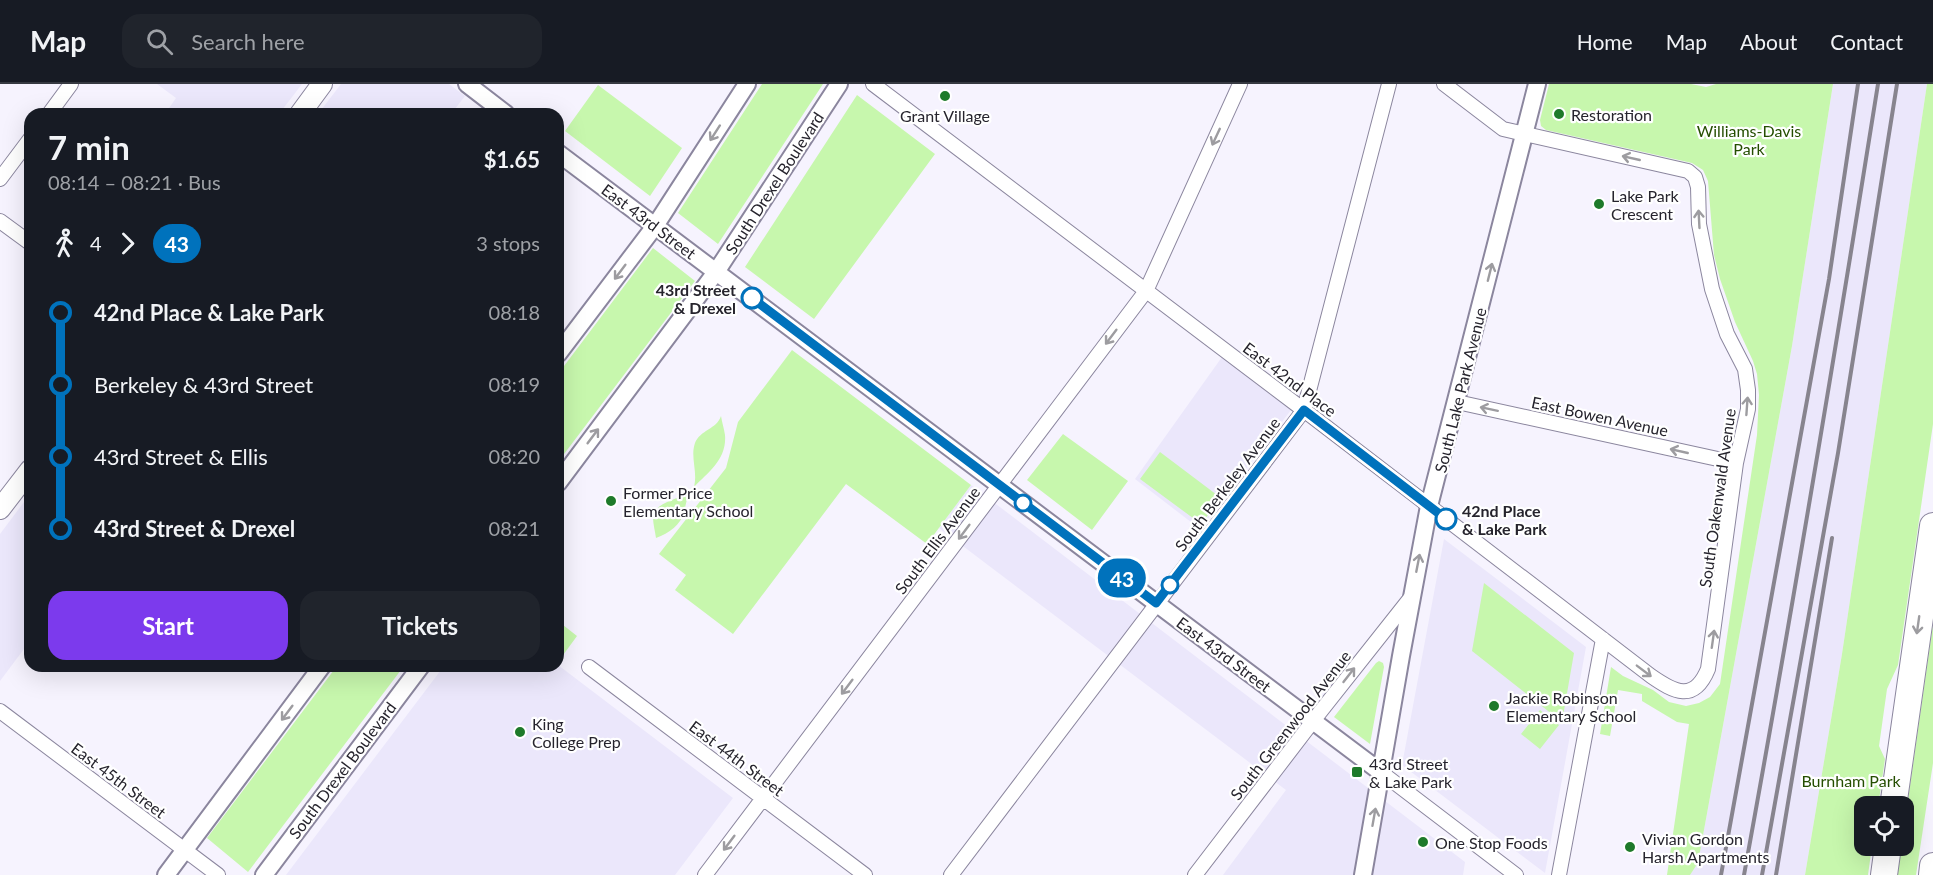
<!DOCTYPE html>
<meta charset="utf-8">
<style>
:root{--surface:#171b24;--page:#20242c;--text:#f1f3f6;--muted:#9ea1a6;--line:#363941;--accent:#7c3aed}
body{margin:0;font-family:Lato,sans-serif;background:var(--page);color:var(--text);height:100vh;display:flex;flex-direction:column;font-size:22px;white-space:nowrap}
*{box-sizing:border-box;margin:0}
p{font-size:20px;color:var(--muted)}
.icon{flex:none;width:33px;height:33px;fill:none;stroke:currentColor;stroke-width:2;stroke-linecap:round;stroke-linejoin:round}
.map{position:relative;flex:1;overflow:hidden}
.panel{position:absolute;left:24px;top:24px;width:540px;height:564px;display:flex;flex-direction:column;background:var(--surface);border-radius:18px;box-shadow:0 6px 24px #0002}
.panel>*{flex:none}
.badge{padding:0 12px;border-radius:20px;font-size:21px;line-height:39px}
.buttons{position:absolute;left:1854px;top:712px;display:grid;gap:12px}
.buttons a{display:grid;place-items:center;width:60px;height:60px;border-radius:12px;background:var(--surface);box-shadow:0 6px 24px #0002;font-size:30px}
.map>.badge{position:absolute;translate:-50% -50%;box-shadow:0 0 0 3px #fff}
.legs{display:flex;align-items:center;gap:9px;height:66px;padding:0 24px;font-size:20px}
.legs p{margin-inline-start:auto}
.head{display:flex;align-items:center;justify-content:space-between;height:102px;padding:0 24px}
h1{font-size:33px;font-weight:700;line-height:45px}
.primary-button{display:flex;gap:12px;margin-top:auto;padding:12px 24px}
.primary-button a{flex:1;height:69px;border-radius:18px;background:var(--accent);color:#fff;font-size:24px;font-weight:700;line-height:69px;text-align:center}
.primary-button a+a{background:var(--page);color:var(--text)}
ul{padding:0 24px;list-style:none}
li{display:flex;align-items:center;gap:21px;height:72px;font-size:22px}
li i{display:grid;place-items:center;width:9px;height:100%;margin:0 8px;background:currentColor}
li i::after{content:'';width:15px;height:15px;margin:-8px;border:4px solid;border-radius:50%;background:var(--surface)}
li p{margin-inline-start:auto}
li:first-child i{background:linear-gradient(#0000 50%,currentColor 0)}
li:last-child i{background:linear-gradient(currentColor 50%,#0000 0)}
header{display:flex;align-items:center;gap:36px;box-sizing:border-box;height:84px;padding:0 30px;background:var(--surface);border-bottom:2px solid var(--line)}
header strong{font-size:28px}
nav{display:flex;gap:33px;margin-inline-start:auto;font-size:21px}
.search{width:420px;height:54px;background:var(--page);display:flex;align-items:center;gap:15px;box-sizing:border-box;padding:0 21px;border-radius:18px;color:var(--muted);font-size:22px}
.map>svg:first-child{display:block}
.built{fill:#ebe7fb}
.green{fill:#c7f7ad}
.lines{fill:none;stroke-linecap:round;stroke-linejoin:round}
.minor-casing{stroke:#8b869e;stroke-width:16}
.tertiary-casing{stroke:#8b869e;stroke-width:20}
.secondary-casing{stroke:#8b869e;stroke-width:22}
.motorway-casing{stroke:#8b869e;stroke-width:28}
.minor{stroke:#fff;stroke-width:14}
.tertiary{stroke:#fff;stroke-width:16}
.secondary{stroke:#fff;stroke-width:20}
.motorway{stroke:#fff;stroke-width:26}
.rail{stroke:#87848e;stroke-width:4}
.oneway{stroke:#9d9ca0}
.line-1-casing{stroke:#fff;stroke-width:14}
.line-1{stroke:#0072bc;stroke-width:9}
.poi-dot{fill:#1e7a2a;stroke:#fff;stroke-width:2}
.stop-1-dot{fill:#fff;stroke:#0072bc;stroke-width:3}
.labels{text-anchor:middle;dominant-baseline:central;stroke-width:4.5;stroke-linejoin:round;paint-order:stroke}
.poi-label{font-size:16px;fill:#26242d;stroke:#fff;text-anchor:start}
.park-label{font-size:16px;fill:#254e00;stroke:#fff}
.street-label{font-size:16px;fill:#26242d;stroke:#fff}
.stop-label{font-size:16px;font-weight:bold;fill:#26242d;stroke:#fff;text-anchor:end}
</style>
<header>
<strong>Map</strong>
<div class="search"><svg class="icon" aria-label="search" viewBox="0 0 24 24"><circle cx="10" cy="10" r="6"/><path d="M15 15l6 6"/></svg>Search here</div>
<nav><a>Home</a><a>Map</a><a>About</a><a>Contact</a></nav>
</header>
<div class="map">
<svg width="1933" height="791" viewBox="0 0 1933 791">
<rect width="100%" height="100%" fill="#f6f3fe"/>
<path class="built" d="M 157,0 L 302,0 L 279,30 L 165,30 L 176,14 Z
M 341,0 L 449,0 L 465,12 L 451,30 L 318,30 Z
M 1833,0 L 1927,0 L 1842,570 L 1805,791 L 1690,791 L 1698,779 L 1792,262 Z
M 1222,273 L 1291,326 L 1200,445 L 1135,395 Z
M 971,401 L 1465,778 L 1463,791 L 1223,791 L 1286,706 L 939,444 Z
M 30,410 L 30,557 L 0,597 L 0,450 Z
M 1444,455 L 1586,563 L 1545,789 L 1402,681 Z
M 558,581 L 733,714 L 675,791 L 286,791 L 444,582 L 558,582 Z"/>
<path class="green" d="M 762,0 L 823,0 L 718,160 L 678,129 Z
M 1549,0 L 1691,0 L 1706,3 L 1716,0 L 1833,0 L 1792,262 L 1698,779 L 1690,791 L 1667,791 L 1689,640 L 1677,638 L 1642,617 L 1642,610 L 1618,606 L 1610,652 L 1600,650 L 1611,583 L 1623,592 L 1653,606 L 1669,618 L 1686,622 L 1699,619 L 1710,613 L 1720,600 L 1757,351 L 1759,311 L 1757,290 L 1753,277 L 1735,238 L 1720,195 L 1714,171 L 1708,97 L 1703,86 L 1692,79 L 1546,46 L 1541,42 L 1540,36 Z
M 1927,0 L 1933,0 L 1933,340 L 1898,581 L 1887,605 L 1879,662 L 1885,675 L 1878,723 L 1864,723 L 1864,762 L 1872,762 L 1868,791 L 1805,791 L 1842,570 Z
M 598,1 L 682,64 L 650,112 L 565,47 Z
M 857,11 L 935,70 L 814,235 L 745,183 Z
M 653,164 L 695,197 L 558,378 L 558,290 Z
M 792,266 L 971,401 L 927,460 L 846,400 L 733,550 L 675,506 L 686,491 L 659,470 L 726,384 L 738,338 Z
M 721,332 C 722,338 724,345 725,351 C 727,375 709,388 694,403 C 698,388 690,373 695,359 C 700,346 717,345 721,332 Z
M 1063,350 L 1128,397 L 1092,446 L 1027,396 Z
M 1160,368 L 1221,414 L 1201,440 L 1140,395 Z
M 690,409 C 686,416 686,421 684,428 C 681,441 669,449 656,454 C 655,447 653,440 653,433 C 655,418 678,415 690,409 Z
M 1484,499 L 1574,569 L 1562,638 L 1472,567 Z
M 558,537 L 577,552 L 558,578 Z
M 1933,540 L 1933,679 L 1916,791 L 1897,791 L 1901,762 L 1904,762 L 1904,744 Z
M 1379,577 L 1383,579 L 1384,583 L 1370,660 L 1334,633 L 1376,579 Z
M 337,582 L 404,582 L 248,788 L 207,754 Z
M 1540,626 L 1559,641 L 1540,665 L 1521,650 Z"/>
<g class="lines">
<defs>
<path id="minor" d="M 873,0 L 1313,333 L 1651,592 C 1674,608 1694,619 1708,585 L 1736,379 L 1748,325 L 1748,306 L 1745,285 L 1727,250 L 1712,205 L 1699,140 L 1698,103 L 1695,93 L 1688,87 L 1503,45 L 1444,0
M 49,30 L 71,0
M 0,95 L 30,55
M 0,137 L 30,159
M 1457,318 L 1736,379
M 589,583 L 865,791
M 0,627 L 218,791
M 1382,689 L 1516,791
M 705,791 L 1146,207 L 1240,0
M 951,791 L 1304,326 L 1389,0
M 1195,791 L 1313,637 L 1412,512
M 1559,791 L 1603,555"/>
<path id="tertiary" d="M 467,0 L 506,30
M 558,69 L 1382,689
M 558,270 L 655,142 L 747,0
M 558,399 L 716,188 L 839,0
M 166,791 L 322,582
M 264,791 L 421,582
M 1363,791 L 1401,572 L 1429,422 L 1537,0"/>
<path id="secondary" d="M 300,30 L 322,0
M 0,425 L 30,386"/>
<path id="motorway" d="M 1893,723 L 1933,442
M 1884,791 L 1888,762
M 1932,791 L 1933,782"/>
</defs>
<use href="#minor" class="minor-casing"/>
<use href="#tertiary" class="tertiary-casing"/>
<use href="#secondary" class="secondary-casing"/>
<use href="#motorway" class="motorway-casing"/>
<use href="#minor" class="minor"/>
<use href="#tertiary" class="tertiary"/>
<use href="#secondary" class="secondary"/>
<use href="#motorway" class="motorway"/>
<path class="rail" d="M 1721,791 L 1829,195 L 1858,0
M 1744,791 C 1792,528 1836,264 1878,0
M 1762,791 L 1838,369 L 1897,0
M 1776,791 L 1832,454"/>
</g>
<defs><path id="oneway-shaft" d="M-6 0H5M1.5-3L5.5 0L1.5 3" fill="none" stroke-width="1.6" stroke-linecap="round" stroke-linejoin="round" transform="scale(1.5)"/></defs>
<g class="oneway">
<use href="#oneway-shaft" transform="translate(715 49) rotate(123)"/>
<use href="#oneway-shaft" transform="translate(1216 53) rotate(115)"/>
<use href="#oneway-shaft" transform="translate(1631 74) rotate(-167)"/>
<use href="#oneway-shaft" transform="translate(1699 135) rotate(-93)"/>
<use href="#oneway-shaft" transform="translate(620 188) rotate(127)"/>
<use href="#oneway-shaft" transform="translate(1490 188) rotate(-76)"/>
<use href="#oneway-shaft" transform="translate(1111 253) rotate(127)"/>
<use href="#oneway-shaft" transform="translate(1747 322) rotate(-86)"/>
<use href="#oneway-shaft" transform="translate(1489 325) rotate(-168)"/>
<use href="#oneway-shaft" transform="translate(593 352) rotate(-53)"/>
<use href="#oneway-shaft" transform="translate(1679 367) rotate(-167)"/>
<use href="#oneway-shaft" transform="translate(964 448) rotate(127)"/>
<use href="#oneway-shaft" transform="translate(1418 479) rotate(-79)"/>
<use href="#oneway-shaft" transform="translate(1918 541) rotate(98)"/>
<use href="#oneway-shaft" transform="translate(1713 555) rotate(-82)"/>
<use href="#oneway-shaft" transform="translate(1644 587) rotate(37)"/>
<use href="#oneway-shaft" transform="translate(1349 591) rotate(-52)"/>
<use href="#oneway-shaft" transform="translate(847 603) rotate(127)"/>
<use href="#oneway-shaft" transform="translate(287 629) rotate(127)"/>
<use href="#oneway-shaft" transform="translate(1374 733) rotate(-80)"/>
<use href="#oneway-shaft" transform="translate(729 759) rotate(127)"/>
</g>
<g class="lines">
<defs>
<path id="line-1" d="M 752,214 L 1156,519 L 1304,326 L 1446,435"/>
</defs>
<use href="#line-1" class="line-1-casing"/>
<use href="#line-1" class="line-1"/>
</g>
<g class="poi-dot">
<circle cx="945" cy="12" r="6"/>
<circle cx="1559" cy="30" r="6"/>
<circle cx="1599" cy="120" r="6"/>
<circle cx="611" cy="417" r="6"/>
<circle cx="1494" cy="622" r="6"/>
<circle cx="520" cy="648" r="6"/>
<rect x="1351" y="682" width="12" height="12" rx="3"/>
<circle cx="1423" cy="758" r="6"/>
<circle cx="1630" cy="763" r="6"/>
</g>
<g class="stop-1-dot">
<circle cx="752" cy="214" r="10"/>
<circle cx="1023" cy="419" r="8"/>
<circle cx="1446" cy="435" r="10"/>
<circle cx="1170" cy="501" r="8"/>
</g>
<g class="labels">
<g class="poi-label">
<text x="1571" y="30">Restoration</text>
<text x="945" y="31" text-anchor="middle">Grant Village</text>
<text x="1611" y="111">Lake Park<tspan x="1611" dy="18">Crescent</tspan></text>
<text x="623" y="408">Former Price<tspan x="623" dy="18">Elementary School</tspan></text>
<text x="1506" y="613">Jackie Robinson<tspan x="1506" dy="18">Elementary School</tspan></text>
<text x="532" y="639">King<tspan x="532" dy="18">College Prep</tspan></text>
<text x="1369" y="679">43rd Street<tspan x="1369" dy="18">&amp; Lake Park</tspan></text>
<text x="1642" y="754">Vivian Gordon<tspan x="1642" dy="18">Harsh Apartments</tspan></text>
<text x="1435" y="758">One Stop Foods</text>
</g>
<g class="park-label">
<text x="1749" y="46">Williams-Davis<tspan x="1749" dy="18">Park</tspan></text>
<text x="1851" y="696">Burnham Park</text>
</g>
<g class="street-label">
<text transform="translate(774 99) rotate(-57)">South Drexel Boulevard</text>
<text transform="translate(649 137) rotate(37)">East 43rd Street</text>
<text transform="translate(1290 295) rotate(37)">East 42nd Place</text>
<text transform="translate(1460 306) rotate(-76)">South Lake Park Avenue</text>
<text transform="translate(1600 332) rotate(12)">East Bowen Avenue</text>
<text transform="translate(1227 400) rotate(-53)">South Berkeley Avenue</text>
<text transform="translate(1717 414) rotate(-82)">South Oakenwald Avenue</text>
<text transform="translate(937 456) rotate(-53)">South Ellis Avenue</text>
<text transform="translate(1224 570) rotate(37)">East 43rd Street</text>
<text transform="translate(1290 641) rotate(-52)">South Greenwood Avenue</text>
<text transform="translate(737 674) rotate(37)">East 44th Street</text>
<text transform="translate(342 686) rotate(-53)">South Drexel Boulevard</text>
<text transform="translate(119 696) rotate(37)">East 45th Street</text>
</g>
<g class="stop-label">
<text x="736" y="205">43rd Street<tspan x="736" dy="18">&amp; Drexel</tspan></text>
<text x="1462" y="426" text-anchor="start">42nd Place<tspan x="1462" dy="18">&amp; Lake Park</tspan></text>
</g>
</g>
</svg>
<div class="buttons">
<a><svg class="icon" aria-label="locate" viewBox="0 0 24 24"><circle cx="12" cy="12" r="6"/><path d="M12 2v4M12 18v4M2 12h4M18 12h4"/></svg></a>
</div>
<b class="badge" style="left:1122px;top:494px;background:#0072bc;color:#fff">43</b>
<section class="panel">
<div class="head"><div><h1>7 min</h1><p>08:14 – 08:21 · Bus</p></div><b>$1.65</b></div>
<div class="legs"><svg class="icon" aria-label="walk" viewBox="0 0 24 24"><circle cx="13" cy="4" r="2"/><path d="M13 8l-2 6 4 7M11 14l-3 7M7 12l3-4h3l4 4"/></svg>4<svg class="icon" aria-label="forward" viewBox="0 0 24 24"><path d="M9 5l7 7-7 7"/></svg><b class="badge" style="background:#0072bc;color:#fff">43</b><p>3 stops</p></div>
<ul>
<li><i style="color:#0072bc"></i><b>42nd Place &amp; Lake Park</b><p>08:18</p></li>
<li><i style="color:#0072bc"></i><span>Berkeley &amp; 43rd Street</span><p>08:19</p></li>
<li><i style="color:#0072bc"></i><span>43rd Street &amp; Ellis</span><p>08:20</p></li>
<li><i style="color:#0072bc"></i><b>43rd Street &amp; Drexel</b><p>08:21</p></li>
</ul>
<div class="primary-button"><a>Start</a><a>Tickets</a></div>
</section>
</div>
